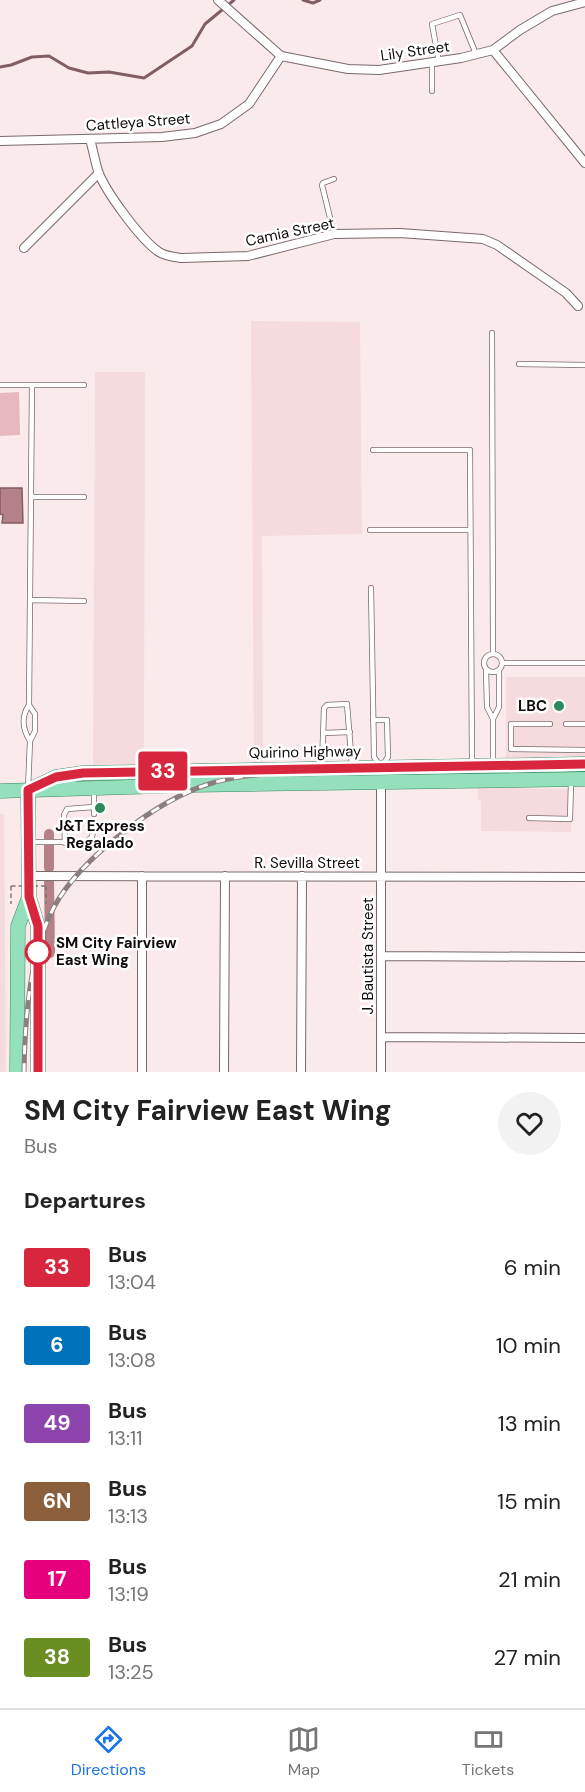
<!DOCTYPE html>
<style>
:root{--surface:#fff;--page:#f2f2f2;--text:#222;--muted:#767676;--line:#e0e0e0;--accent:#1a73e8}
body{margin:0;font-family:"DM Sans",sans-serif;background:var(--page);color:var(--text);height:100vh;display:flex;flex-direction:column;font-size:22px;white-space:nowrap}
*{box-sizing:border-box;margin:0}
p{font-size:20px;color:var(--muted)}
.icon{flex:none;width:33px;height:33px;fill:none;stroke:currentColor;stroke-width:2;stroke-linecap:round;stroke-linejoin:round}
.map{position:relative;height:1072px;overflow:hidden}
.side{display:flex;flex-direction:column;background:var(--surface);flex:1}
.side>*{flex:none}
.badge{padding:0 12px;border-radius:4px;font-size:21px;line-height:39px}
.map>.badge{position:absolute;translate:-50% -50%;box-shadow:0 0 0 3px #fff}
h2{padding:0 24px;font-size:22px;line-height:54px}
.round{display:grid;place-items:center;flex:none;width:63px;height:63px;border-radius:32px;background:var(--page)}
.summary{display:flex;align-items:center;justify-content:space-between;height:102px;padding:0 24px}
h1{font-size:28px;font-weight:700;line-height:45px}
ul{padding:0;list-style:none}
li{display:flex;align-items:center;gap:18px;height:78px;padding:0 24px}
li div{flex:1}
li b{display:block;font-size:22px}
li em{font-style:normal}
li .badge{min-width:66px;font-weight:700;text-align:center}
.tab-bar{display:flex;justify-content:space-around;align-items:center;height:84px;border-top:2px solid var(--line);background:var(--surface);font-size:16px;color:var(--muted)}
.tab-bar a{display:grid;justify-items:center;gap:3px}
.tab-bar .on{color:var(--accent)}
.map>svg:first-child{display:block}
.built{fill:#f5dbdd}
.green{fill:#e7b9be}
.water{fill:#b38187;stroke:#825e62;stroke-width:1.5}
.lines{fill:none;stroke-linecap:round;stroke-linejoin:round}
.stream{stroke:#825e62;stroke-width:3}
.canal{stroke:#b38187;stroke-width:10}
.lane-casing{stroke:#78696a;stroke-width:6}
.street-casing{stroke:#78696a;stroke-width:10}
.primary-casing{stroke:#378861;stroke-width:15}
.path{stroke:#807676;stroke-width:1.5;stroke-dasharray:4.5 3;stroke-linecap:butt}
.lane{stroke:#fff;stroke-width:4.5}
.street{stroke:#fff;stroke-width:8}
.primary{stroke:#94e0bc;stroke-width:14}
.rail-casing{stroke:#8a7e7f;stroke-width:5}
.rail{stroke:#fff;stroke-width:3;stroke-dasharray:9;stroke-linecap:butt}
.path-bridge{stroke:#807676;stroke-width:1.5;stroke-dasharray:4.5 3;stroke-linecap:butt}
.line-casing{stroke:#fff;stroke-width:14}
.line{stroke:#d7263d;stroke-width:9}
.poi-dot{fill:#2c885e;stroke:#fff;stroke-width:2}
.stop-dot{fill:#fff;stroke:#d7263d;stroke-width:3}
.labels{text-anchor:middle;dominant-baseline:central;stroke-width:5;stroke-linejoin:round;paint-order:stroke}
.street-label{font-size:15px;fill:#100b0b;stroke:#fff}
.poi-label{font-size:15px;font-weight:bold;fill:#100b0b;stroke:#fff;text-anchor:end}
.stop-label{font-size:15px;font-weight:bold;fill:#100b0b;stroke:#fff;text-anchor:start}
</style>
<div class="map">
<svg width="585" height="1072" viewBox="0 0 585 1072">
<rect width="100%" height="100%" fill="#fbeaeb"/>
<path class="built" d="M 251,321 L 360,322 L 362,534 L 262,536 L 263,763 L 254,763 Z
M 95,372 L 145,372 L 144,765 L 93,766 Z
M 506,677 L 585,677 L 585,757 L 506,758 Z
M 478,788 L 573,789 L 571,832 L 481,831 L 481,801 L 478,800 Z
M 0,814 L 4,814 L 6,1072 L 0,1072 Z"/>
<path class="green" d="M 19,392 L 20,435 L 0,436 L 0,393 Z"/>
<path class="water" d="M 0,488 L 22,488 L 23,523 L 2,523 L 3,515 L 0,514 Z"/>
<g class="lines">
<path class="stream" d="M 303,0 L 313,3 L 320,0
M 0,67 L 11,65 L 32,57 L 49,56 L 69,68 L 88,73 L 109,72 L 144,78 L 192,46 L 205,24 L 234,0"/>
<path class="canal" d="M 49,834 L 49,868
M 49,879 L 50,953"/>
<defs>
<path id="lane" d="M 439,62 L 432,24 L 460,15 L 476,54
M 432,63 L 432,91
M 334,179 L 323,183 L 322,185 L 334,234
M 492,333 L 493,653
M 519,364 L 585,365
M 0,385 L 84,385
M 373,450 L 470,450 L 472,764
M 31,497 L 84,497
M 370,530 L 470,530
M 371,588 L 374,757 L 381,767 L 388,757 L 387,720 L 373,720
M 30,600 L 84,601
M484 663a9 9 0 1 1 18 0a9 9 0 1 1-18 0Z
M 502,663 L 585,663
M 486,670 L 487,707 L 493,719 L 493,763
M 493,719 L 499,707 L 499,670
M 550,724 L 511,724 L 511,749 L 585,750
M 566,724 L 585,724
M 323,733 L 350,732
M 30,741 C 22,728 21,717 29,705 L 32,385
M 322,766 L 324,708 L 327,705 L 347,704 L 352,766
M 28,789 L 30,741 L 35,731 L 35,714 L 29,705
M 94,790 L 94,814
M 529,818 L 570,819 L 571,782
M 31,842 L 86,842 L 92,837 L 94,825
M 65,843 L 64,815 L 67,809 L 94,807"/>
<path id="street" d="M 218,0 L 281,56 L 348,69 L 379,70 L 461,58 L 493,50 L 520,30 L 552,11 L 585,2
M 493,50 L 585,163
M 90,139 C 93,150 95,161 98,171 C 105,191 141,240 159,252 C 165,256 174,257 181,258 L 248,256 L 334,234 L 400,233 L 483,239 L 497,245 L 566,293 L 578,306
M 0,141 L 162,137 L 195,133 L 221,124 L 249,104 L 281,56
M 24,248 L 99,173
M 29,876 L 585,877
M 142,876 L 142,1072
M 382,956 L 585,957
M 381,1037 L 585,1038
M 224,1072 L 225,876
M 301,1072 L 302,876
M 381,1072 L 381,780"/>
<path id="primary" d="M 35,787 L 56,777 L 83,773 L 585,764
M 28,790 L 29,897 L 38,926 L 38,1072
M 0,791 L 194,785 L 585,779
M 17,1072 L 18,926 L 29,897"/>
</defs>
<use href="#lane" class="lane-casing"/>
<use href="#street" class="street-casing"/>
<use href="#primary" class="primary-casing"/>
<path class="path" d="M 11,886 L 11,904
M 46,886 L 46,904"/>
<use href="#lane" class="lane"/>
<use href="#street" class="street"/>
<use href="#primary" class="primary"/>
<defs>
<path id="rail" d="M 24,1072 C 25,1018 29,956 54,907 C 80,859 157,800 209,784 C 231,777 253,775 276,773 L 585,768"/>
</defs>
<use href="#rail" class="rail-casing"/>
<use href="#rail" class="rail"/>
<path class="path-bridge" d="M 11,886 L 46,886"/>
</g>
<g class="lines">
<defs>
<path id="line" d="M 38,1072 L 38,926 L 29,897 L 28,790 L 56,777 L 83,773 L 585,764"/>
</defs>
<use href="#line" class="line-casing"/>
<use href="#line" class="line"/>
</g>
<g class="poi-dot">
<circle cx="559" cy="706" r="6"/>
<circle cx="100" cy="808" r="6"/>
</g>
<circle class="stop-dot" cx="38" cy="952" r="12"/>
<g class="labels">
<g class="street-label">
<text transform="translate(415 51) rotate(-8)">Lily Street</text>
<text transform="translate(138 122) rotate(-4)">Cattleya Street</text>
<text transform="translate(290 232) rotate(-12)">Camia Street</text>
<text transform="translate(305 752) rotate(-1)">Quirino Highway</text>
<text x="307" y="863">R. Sevilla Street</text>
<text transform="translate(368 956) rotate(-90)">J. Bautista Street</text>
</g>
<g class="poi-label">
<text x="547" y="706">LBC</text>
<text x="100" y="826" text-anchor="middle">J&amp;T Express<tspan x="100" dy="17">Regalado</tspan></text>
</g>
<g class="stop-label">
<text x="56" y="943">SM City Fairview<tspan x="56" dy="17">East Wing</tspan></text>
</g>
</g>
</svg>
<b class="badge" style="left:163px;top:771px;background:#d7263d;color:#fff">33</b>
</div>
<section class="side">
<div class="summary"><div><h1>SM City Fairview East Wing</h1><p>Bus</p></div><a class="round"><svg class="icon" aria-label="heart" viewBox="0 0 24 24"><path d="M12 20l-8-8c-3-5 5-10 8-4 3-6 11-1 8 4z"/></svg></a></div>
<h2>Departures</h2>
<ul>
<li><span class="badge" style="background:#d7263d;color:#fff">33</span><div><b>Bus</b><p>13:04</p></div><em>6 min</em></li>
<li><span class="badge" style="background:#0072bc;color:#fff">6</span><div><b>Bus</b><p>13:08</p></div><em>10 min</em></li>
<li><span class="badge" style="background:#8e44ad;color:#fff">49</span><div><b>Bus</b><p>13:11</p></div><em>13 min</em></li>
<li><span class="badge" style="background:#8b5e3c;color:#fff">6N</span><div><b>Bus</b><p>13:13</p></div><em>15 min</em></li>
<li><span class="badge" style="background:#e6007e;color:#fff">17</span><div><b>Bus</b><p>13:19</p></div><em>21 min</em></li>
<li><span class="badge" style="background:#6b8e23;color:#fff">38</span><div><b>Bus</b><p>13:25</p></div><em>27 min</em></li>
</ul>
</section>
<nav class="tab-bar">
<a class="on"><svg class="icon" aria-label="directions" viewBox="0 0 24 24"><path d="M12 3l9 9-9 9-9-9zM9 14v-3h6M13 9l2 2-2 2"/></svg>Directions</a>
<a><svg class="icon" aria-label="map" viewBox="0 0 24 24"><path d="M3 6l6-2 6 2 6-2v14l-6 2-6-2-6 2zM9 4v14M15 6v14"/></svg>Map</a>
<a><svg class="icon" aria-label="tickets" viewBox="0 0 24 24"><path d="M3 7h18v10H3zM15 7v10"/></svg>Tickets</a>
</nav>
